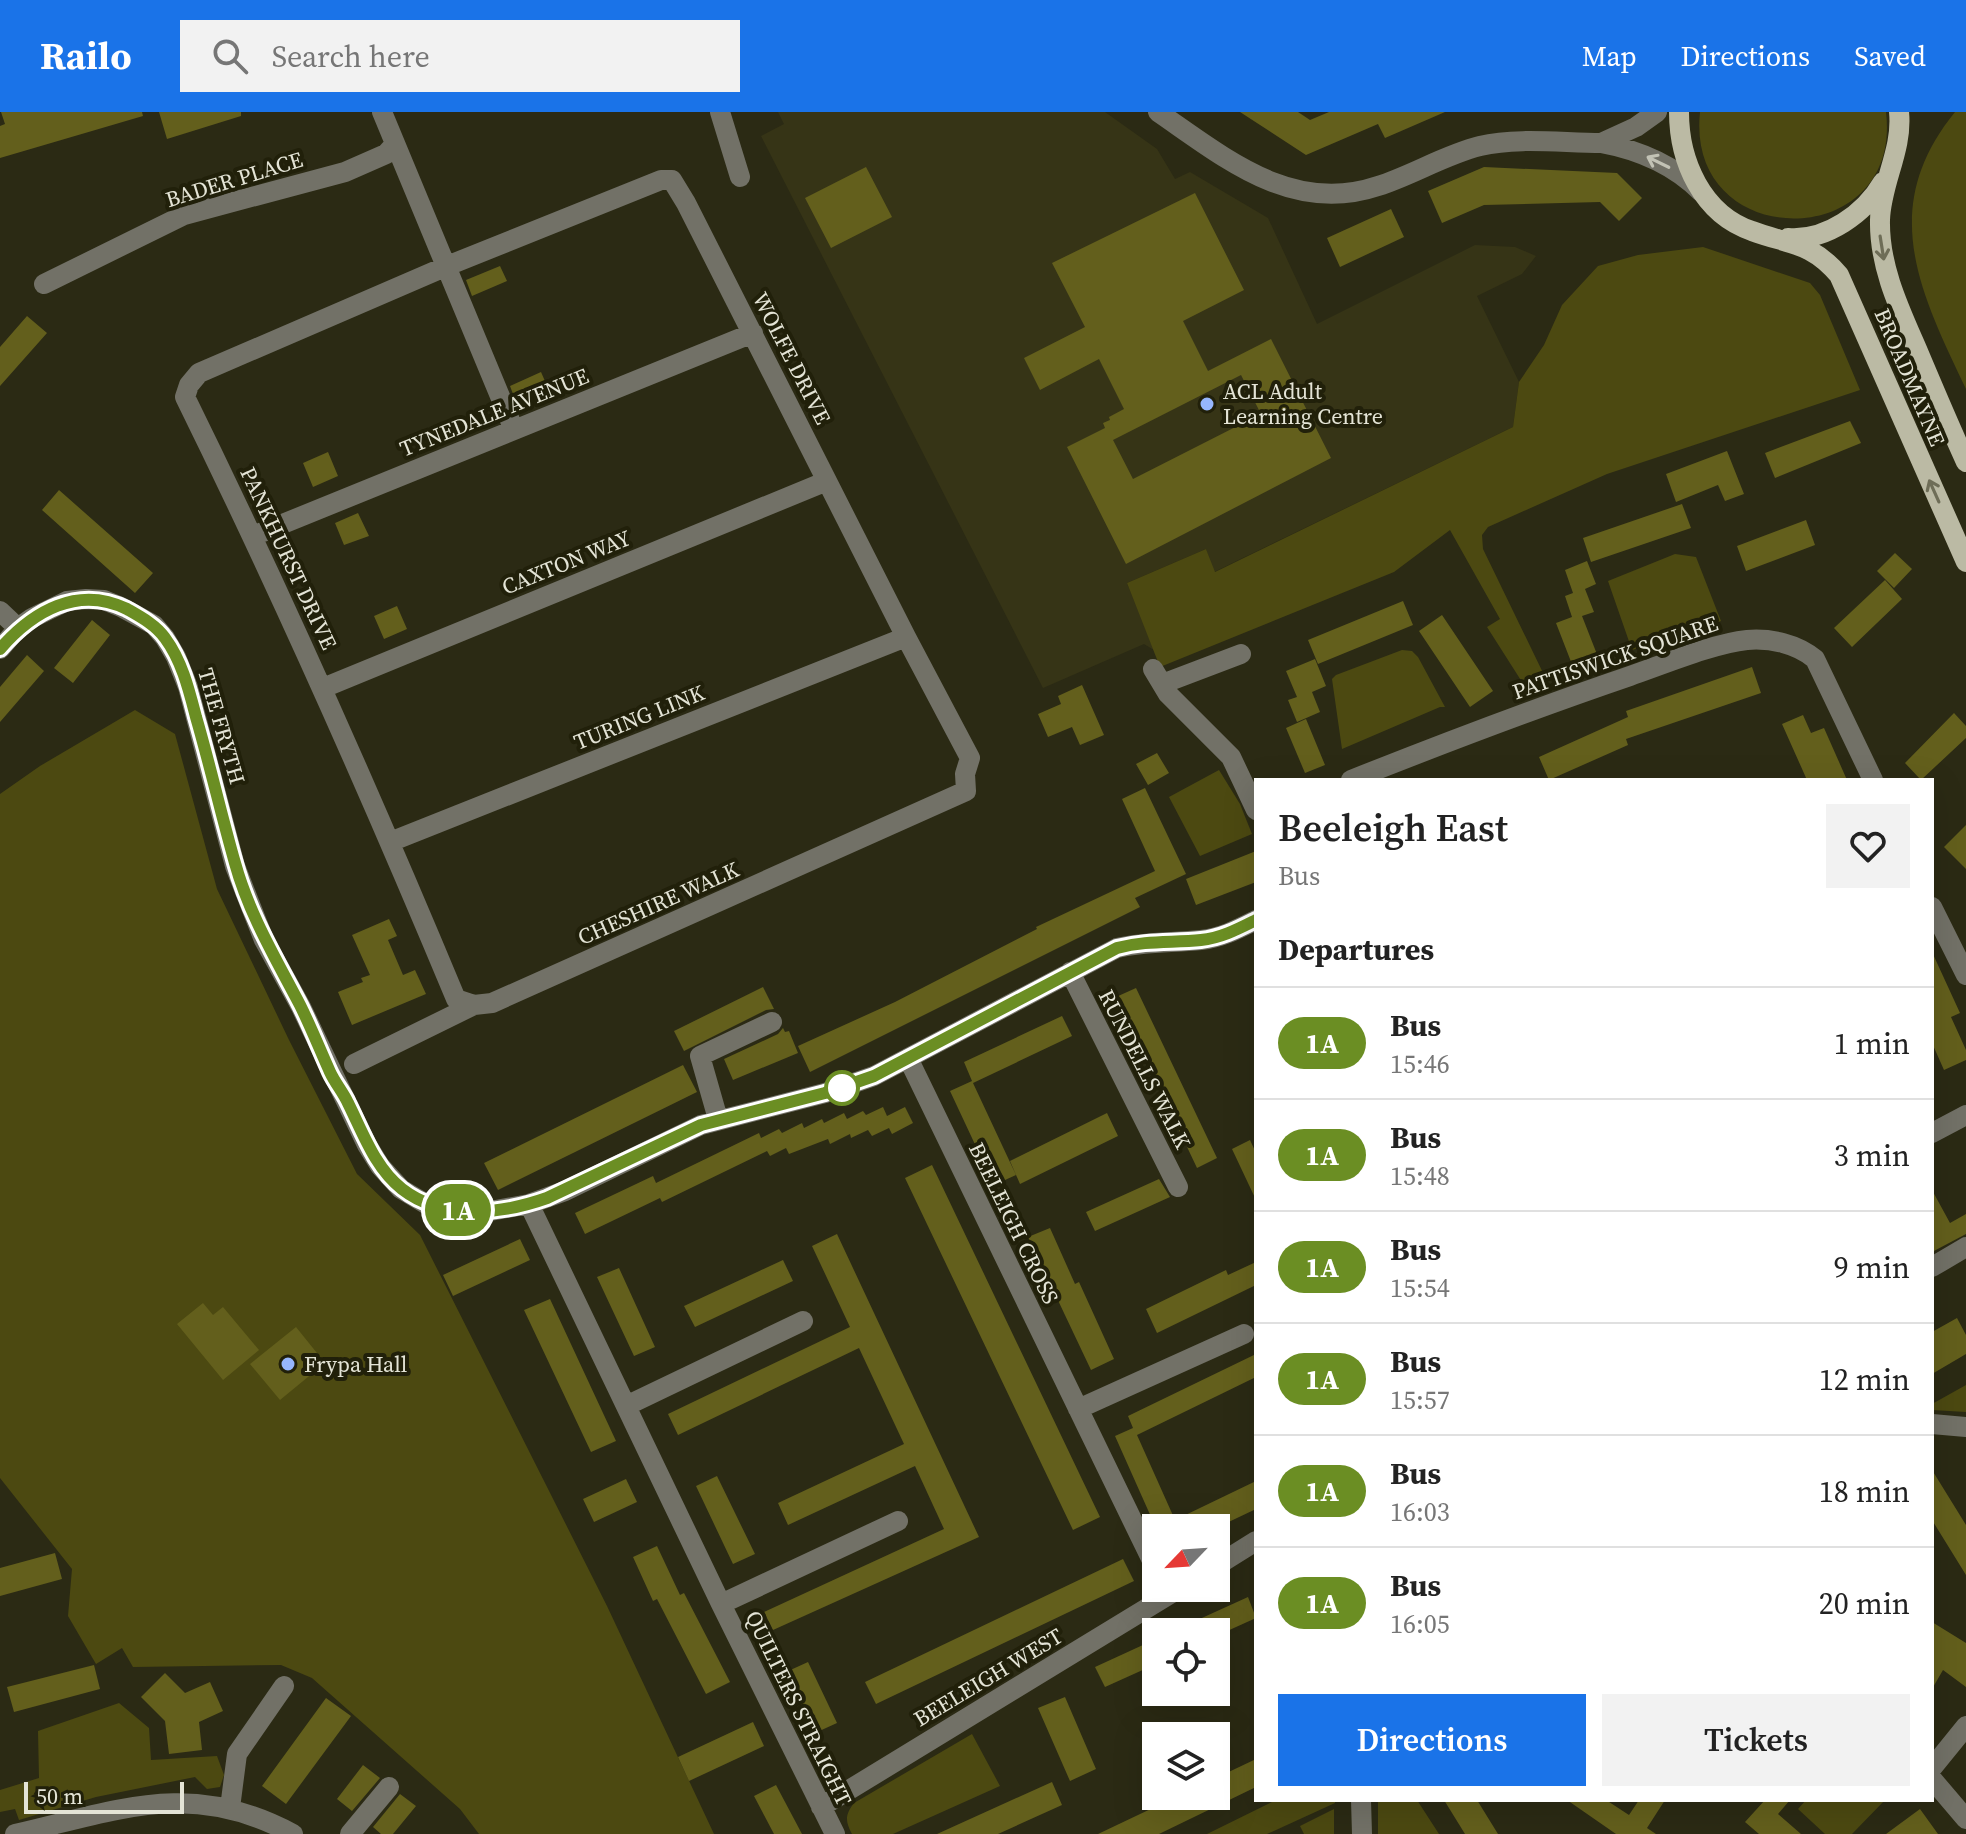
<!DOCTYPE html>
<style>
:root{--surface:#fff;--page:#f2f2f2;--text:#222;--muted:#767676;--line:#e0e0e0;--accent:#1a73e8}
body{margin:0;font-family:"Source Serif 4",serif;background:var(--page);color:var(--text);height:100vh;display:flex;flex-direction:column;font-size:30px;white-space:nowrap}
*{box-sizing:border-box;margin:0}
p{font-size:26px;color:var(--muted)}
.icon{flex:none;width:44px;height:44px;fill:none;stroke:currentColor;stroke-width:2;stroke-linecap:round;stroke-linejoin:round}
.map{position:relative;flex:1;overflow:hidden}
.details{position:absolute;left:1254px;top:666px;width:680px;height:1024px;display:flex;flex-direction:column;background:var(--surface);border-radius:0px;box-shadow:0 8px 32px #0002}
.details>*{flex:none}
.badge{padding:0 16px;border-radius:26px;font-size:28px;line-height:52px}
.needle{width:52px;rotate:245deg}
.tools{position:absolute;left:1142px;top:1402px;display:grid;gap:16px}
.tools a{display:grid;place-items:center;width:88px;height:88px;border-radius:0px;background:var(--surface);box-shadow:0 8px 32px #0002;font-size:40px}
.scale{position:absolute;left:24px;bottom:20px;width:160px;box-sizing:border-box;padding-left:8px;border:4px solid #e4e4d6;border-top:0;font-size:22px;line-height:28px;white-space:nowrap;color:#e4e4d6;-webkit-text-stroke:6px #21200a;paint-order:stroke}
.map>.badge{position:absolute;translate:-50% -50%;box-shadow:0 0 0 4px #fff}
h2{padding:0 24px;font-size:30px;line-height:72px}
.round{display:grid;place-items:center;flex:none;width:84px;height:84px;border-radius:0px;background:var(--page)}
.headline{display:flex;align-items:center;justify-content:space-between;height:136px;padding:0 24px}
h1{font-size:38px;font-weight:600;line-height:60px}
.cta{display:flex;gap:16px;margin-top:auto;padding:16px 24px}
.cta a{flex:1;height:92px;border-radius:0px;background:var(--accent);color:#fff;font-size:32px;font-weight:600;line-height:92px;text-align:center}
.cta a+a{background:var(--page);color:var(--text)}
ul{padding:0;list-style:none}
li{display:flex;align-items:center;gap:24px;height:112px;padding:0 24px;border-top:2px solid var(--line)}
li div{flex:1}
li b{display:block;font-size:30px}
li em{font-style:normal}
li .badge{min-width:88px;font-weight:700;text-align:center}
header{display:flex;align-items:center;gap:48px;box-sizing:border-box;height:112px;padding:0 40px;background:var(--accent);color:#fff}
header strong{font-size:38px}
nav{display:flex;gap:44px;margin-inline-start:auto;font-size:28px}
.search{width:560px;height:72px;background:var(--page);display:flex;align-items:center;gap:20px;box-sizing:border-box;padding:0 28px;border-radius:0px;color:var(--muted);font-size:30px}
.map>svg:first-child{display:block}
.built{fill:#363416}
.green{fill:#4c4911}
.building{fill:#635f1c;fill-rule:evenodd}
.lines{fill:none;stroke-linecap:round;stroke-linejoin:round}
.minor{stroke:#727167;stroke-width:20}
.major{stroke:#bbbaa4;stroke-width:20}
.oneway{stroke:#c2c2b5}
.oneway2{stroke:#6e6d57}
.line-casing{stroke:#fff;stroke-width:18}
.line{stroke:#6b8e23;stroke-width:12}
.poi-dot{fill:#96b6fd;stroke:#21200a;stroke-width:3}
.stop-dot{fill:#fff;stroke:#6b8e23;stroke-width:4}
.labels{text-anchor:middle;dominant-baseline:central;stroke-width:8;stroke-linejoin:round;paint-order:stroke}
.street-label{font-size:22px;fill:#e4e4d6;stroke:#21200a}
.poi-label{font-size:22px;fill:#e4e4d6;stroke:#21200a;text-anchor:start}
</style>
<header>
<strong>Railo</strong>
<div class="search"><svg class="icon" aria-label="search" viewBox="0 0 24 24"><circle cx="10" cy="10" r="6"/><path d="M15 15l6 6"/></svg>Search here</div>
<nav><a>Map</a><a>Directions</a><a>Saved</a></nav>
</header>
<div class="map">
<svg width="1966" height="1722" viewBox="0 0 1966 1722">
<rect width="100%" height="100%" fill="#2b2a14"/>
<path class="built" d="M 778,0 L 1105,0 L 1157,37 L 1175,67 L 1190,60 L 1268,106 L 1317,212 L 1475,133 L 1515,135 L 1536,144 L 1522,162 L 1477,184 L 1519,270 L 1513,315 L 1214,460 L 1206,437 L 1127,471 L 1154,538 L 1144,532 L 1043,576 L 761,24 L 784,12 Z"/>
<path class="green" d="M 1700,0 L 1886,0 C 1903,142 1685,142 1700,0 Z
M 1955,0 L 1966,0 L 1966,277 C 1920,180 1877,96 1955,0 Z
M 1703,135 L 1810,171 L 1820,183 L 1860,278 L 1607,362 L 1488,415 L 1482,423 L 1483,437 L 1546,567 L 1531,584 L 1487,515 L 1500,507 L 1450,418 L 1394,460 L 1160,555 L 1127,471 L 1206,437 L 1215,460 L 1513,315 L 1519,270 L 1544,233 L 1562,193 L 1598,154 L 1638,143 Z
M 1675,442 L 1696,445 L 1721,509 L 1632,538 L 1608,469 Z
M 1402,538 L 1412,539 L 1418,545 L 1445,595 L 1440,595 L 1342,637 L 1332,567 L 1336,563 Z
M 135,598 L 175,622 L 217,777 L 289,928 L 357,1062 L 420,1123 L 607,1494 L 714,1722 L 479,1722 L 460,1697 L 312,1566 L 281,1553 L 133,1555 L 122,1536 L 96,1552 L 68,1504 L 72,1457 L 0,1366 L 0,682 L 40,654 Z
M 1219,658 L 1240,692 L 1252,722 L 1200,744 L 1169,685 Z
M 1966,1273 L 1966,1300 L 1932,1298 L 1932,1292 Z
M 119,1591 L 149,1616 L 151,1648 L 217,1644 L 224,1663 L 220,1675 L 207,1677 L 195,1665 L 96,1685 L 19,1708 L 15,1697 L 0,1700 L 0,1678 L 39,1666 L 38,1619 Z
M 972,1622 L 1000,1674 L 893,1722 L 852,1722 C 845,1709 845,1703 854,1691 Z
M 1276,1688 L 1335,1688 L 1335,1691 L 1267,1722 L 1207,1722 Z
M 1378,1688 L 1417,1688 L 1439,1722 L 1378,1722 Z
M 1806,1688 L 1885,1688 L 1852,1722 L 1825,1722 L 1798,1697 Z
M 1334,1697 L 1334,1722 L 1304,1722 L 1300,1714 Z"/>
<path class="building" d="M 1,0 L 142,0 L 143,4 L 0,46 L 0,14 L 5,12 Z
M 159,0 L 241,0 L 241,4 L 167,27 Z
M 1240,0 L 1298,0 L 1310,8 L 1329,0 L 1445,0 L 1385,26 L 1378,12 L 1306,43 Z
M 866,55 L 892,105 L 831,136 L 805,86 Z
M 1484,55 L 1617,61 L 1642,86 L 1619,109 L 1600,90 L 1484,93 L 1442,111 L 1428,79 Z
M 1195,81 L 1244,178 L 1183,209 L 1208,259 L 1271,227 L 1331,346 L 1126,452 L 1067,335 L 1105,316 L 1103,311 L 1110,308 L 1109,305 L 1124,297 L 1099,247 L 1040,278 L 1024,246 L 1085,215 L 1052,151 ZM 1241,263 L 1261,302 L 1133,367 L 1113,328 Z
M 1391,97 L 1404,125 L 1340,155 L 1327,126 Z
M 500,154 L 507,169 L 472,184 L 466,168 Z
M 27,204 L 47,221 L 0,274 L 0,235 Z
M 541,260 L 548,276 L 516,290 L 510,274 Z
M 1850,309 L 1861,331 L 1775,366 L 1765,341 Z
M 1727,339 L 1744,382 L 1725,389 L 1718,373 L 1676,390 L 1666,362 Z
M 328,340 L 338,364 L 313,375 L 303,351 Z
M 59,378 L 153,461 L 135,481 L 42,398 Z
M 1682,392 L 1691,416 L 1591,450 L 1583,426 Z
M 358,401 L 369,424 L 344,433 L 335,411 Z
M 1806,408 L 1815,433 L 1746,459 L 1737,434 Z
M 1895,441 L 1912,457 L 1894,476 L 1877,459 Z
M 1587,449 L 1596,472 L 1585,477 L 1594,500 L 1582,504 L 1600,550 L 1575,560 L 1556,511 L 1572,505 L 1565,484 L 1573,481 L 1565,458 Z
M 1885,468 L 1902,487 L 1852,535 L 1834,516 Z
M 1403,489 L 1413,513 L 1318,552 L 1308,528 Z
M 397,494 L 407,517 L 384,527 L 374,504 Z
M 1442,503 L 1493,579 L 1470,595 L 1419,519 Z
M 92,508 L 110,523 L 73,571 L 54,556 Z
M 27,543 L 44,559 L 0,610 L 0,575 Z
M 1315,547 L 1326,574 L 1312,580 L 1320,600 L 1297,610 L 1288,588 L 1297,585 L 1286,559 Z
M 1752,555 L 1761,581 L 1626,627 L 1628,633 L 1549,668 L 1539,645 L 1628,605 L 1626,599 Z
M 1082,573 L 1104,623 L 1080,633 L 1072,615 L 1048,625 L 1038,602 L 1061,592 L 1058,584 Z
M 1954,601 L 1966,614 L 1966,626 L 1921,668 L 1905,651 Z
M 1803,603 L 1811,621 L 1824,616 L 1847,668 L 1807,668 L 1782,612 Z
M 1306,607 L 1325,653 L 1305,661 L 1286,616 Z
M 1157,641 L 1169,661 L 1148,673 L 1136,652 Z
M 1145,676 L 1186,762 L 1135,786 L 1140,795 L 810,960 L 798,934 L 895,890 L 1037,817 L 1036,815 L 1155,759 L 1122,687 Z
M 1966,713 L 1966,757 L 1944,735 Z
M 1256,739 L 1256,770 L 1196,793 L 1186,767 Z
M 389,807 L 397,824 L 388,828 L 403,863 L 415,858 L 426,882 L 352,913 L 338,880 L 363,870 L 361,866 L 370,863 L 352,823 Z
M 1932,840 L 1960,901 L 1951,905 L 1966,938 L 1966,948 L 1944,958 L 1932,931 Z
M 763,875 L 774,897 L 766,898 L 684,939 L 674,919 Z
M 1136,876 L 1217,1046 L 1197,1056 L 1116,885 Z
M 1062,904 L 1072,924 L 973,971 L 1016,1063 L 994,1073 L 950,979 L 972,969 L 964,950 Z
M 783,916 L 785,920 L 789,919 L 798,941 L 733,968 L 724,947 L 778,922 Z
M 683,953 L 697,980 L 498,1078 L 484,1051 Z
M 883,995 L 887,1004 L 905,995 L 913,1011 L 892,1022 L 889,1016 L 872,1024 L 868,1018 L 851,1026 L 850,1022 L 830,1032 L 828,1027 L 789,1042 L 786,1036 L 770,1044 L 767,1039 L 662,1090 L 660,1086 L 585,1122 L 575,1101 L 653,1064 L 656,1071 L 759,1021 L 761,1026 L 779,1017 L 782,1021 L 802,1011 L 804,1016 L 822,1007 L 824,1011 L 844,1001 L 847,1007 L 863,999 L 866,1003 Z
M 1107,1001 L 1118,1024 L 1020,1072 L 1010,1049 Z
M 1250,1028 L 1256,1041 L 1256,1088 L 1232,1037 Z
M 932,1053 L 1100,1405 L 1073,1418 L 905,1066 Z
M 1159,1067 L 1170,1085 L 1095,1119 L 1086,1100 Z
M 1932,1078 L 1950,1111 L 1966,1102 L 1966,1122 L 1932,1140 Z
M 1050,1116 L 1075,1172 L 1079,1170 L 1114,1247 L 1091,1258 L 1028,1125 Z
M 837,1122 L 979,1425 L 773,1518 L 764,1500 L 944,1417 L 915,1354 L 788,1413 L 778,1391 L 904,1332 L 859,1236 L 678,1323 L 668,1302 L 850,1215 L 812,1134 Z
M 520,1127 L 530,1148 L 453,1184 L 443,1163 Z
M 783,1148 L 793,1169 L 695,1215 L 684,1194 Z
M 1256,1150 L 1256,1173 L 1157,1221 L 1146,1197 L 1226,1158 L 1228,1163 Z
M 619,1156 L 655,1235 L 634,1244 L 597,1165 Z
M 550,1187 L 616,1329 L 591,1340 L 524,1198 Z
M 203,1191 L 213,1203 L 223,1195 L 259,1238 L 223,1268 L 177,1212 Z
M 1957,1206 L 1966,1223 L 1966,1242 L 1932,1262 L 1932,1220 Z
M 296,1215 L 325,1251 L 280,1288 L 250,1252 Z
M 1256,1242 L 1256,1265 L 1137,1323 L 1175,1408 L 1256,1369 L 1256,1397 L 1216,1416 L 1156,1416 L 1115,1324 L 1133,1316 L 1128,1304 Z
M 1932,1358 L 1966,1413 L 1966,1463 L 1932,1408 Z
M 717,1364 L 755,1442 L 733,1452 L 696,1374 Z
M 626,1367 L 637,1390 L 594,1410 L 583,1387 Z
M 657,1434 L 680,1483 L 684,1481 L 730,1570 L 706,1582 L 657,1487 L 653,1489 L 633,1445 Z
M 55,1441 L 62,1467 L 0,1484 L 0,1456 Z
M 1123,1447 L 1134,1469 L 876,1592 L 865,1570 Z
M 1248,1485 L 1256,1506 L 1225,1520 L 1171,1520 Z
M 1932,1510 L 1966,1531 L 1966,1575 L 1943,1558 L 1932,1577 Z
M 1156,1527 L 1156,1552 L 1105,1575 L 1095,1555 Z
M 808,1550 L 837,1611 L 815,1621 L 786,1560 Z
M 94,1553 L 100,1577 L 14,1600 L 7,1575 Z
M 165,1561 L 185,1581 L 210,1570 L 223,1599 L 199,1610 L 202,1638 L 169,1642 L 165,1609 L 141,1585 Z
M 1065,1585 L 1096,1657 L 1070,1669 L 1038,1596 Z
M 326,1586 L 351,1604 L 286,1692 L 262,1674 Z
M 753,1610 L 764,1634 L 689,1669 L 678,1645 Z
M 1256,1647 L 1256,1675 L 1159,1722 L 1098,1722 L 1178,1684 L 1216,1684 L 1216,1666 Z
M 363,1653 L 380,1666 L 352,1699 L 337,1687 Z
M 1052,1670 L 1062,1693 L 998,1722 L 937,1722 Z
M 776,1673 L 802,1722 L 774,1722 L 754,1684 Z
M 400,1682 L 416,1694 L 393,1722 L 381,1722 L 373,1715 Z
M 1444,1688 L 1477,1688 L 1498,1722 L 1465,1722 Z
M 1567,1688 L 1606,1688 L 1629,1703 L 1639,1688 L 1665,1688 L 1647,1716 L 1656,1722 L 1616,1722 Z
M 1765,1688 L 1790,1688 L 1778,1702 L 1801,1722 L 1759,1722 L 1745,1710 Z
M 1920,1697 L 1938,1722 L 1886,1722 Z"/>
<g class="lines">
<path class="minor" d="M 382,0 L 514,318
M 720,0 L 740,65
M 1158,0 C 1225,46 1292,103 1378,74 C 1413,63 1444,43 1480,34 C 1518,25 1562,31 1601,31 C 1639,38 1674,53 1701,80
M 1601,31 L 1636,15 L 1657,0
M 44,172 L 184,103 L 345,60 L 386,42 L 395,32
M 253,424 L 753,221
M 0,499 L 18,516
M 0,537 L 18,516 L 32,506 L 67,489 L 86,487 L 104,488 L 121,495 L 154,513 L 165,526 L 176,545 L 188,575 L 235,754 L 264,828 L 301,895 L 367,1033 L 380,1054 L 401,1077 L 426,1092 L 450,1098 L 485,1100 L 529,1092 L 565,1079 L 701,1013 L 825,981 L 874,964 L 1117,836 C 1146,829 1172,831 1201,828 C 1221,826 1238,817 1256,808
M 1153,557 L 1168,582 L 1231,645 L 1256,698
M 1162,572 L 1241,542
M 323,576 L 827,369
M 1351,668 C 1444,631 1536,596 1630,564 C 1662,553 1715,531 1747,528 C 1771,526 1797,532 1815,547 L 1873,668
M 390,730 L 906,525
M 1932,795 L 1966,863
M 1070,860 L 1178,1075
M 908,946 L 1156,1457
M 354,952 L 474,893 L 492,891 L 966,679 L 965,662 L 970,646 L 906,525 L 686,91 L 672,68 L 661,68 L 447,154 L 199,261 L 189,273 L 185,285 C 282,482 371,683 456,887 L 474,893
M 718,1007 L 700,944 L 772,910
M 1932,1021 L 1966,1003
M 529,1092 L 721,1492 L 835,1722
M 1932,1155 L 1966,1135
M 628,1293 L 803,1209
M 1078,1297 L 1244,1222
M 1932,1312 L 1966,1315
M 1216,1454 L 1256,1429
M 721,1492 L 898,1409
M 1932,1656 L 1966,1614
M 1932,1667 L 1966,1707
M 1361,1688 L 1362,1722
M 821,1695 L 1180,1476
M 230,1696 L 237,1642 L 284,1574
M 15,1722 C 120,1698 191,1667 293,1722
M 350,1722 L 389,1675"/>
<path class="major" d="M 1679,0 C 1679,49 1702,102 1752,119 C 1790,133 1811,130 1839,163 L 1966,450
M 1899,0 C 1903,38 1881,71 1880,108 C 1879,154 1899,196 1917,237 C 1933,275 1949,313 1966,350
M 1788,126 C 1827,129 1865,101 1883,70"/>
</g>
<defs><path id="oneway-shaft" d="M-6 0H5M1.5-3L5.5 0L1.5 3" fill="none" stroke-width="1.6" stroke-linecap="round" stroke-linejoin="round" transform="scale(2)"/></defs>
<use class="oneway" href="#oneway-shaft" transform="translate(1658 50) rotate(-154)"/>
<g class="oneway2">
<use href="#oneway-shaft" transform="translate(1882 136) rotate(81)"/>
<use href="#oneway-shaft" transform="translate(1934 379) rotate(-114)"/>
</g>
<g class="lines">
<defs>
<path id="line" d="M 0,537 C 33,499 78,473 127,497 C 141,505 156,513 165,526 C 182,549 189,578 196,605 C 210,653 221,702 235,751 C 249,802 276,847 300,893 C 311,915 320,938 330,960 C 335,971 343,980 348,991 C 363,1021 375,1056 402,1077 C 443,1109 502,1102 547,1086 L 701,1013 L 825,981 L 874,964 L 1117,836 C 1147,828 1172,831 1201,828 C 1221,826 1238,817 1256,808"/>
</defs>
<use href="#line" class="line-casing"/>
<use href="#line" class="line"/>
</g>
<g class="poi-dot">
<circle cx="1207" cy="292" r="8"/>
<circle cx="288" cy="1252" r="8"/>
</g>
<circle class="stop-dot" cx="842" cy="976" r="16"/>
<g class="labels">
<g class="street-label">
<text transform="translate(234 67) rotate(-17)">BADER PLACE</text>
<text transform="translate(792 246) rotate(63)">WOLFE DRIVE</text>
<text transform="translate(1910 265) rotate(67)">BROADMAYNE</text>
<text transform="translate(494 300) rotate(-22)">TYNEDALE AVENUE</text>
<text transform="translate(289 446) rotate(65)">PANKHURST DRIVE</text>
<text transform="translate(566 450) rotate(-22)">CAXTON WAY</text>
<text transform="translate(1615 545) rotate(-19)">PATTISWICK SQUARE</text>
<text transform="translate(639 605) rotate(-22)">TURING LINK</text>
<text transform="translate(222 614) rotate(74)">THE FRYTH</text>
<text transform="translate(658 791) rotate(-24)">CHESHIRE WALK</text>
<text transform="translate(1145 957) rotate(63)">RUNDELLS WALK</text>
<text transform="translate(1014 1111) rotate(64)">BEELEIGH CROSS</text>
<text transform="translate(988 1565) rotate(-31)">BEELEIGH WEST</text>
<text transform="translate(799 1596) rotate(64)">QUILTERS STRAIGHT</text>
</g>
<g class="poi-label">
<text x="1223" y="279">ACL Adult<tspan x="1223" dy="25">Learning Centre</tspan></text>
<text x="304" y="1252">Frypa Hall</text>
</g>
</g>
</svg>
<div class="tools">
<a><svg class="needle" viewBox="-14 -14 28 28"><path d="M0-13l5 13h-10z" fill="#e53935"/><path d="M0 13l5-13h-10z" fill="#767676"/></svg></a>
<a><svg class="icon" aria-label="locate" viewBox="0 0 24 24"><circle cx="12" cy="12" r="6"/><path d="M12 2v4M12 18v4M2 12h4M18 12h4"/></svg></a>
<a><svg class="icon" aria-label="layers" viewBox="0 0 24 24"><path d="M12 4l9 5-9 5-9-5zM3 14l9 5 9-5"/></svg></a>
</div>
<div class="scale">50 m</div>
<b class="badge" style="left:458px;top:1098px;background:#6b8e23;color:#fff">1A</b>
<section class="details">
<div class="headline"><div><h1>Beeleigh East</h1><p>Bus</p></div><a class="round"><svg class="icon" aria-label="heart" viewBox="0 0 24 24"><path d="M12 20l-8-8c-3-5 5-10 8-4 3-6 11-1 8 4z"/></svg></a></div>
<h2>Departures</h2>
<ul>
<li><span class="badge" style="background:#6b8e23;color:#fff">1A</span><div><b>Bus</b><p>15:46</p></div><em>1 min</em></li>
<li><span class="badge" style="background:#6b8e23;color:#fff">1A</span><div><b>Bus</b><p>15:48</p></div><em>3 min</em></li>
<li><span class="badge" style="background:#6b8e23;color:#fff">1A</span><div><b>Bus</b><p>15:54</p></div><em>9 min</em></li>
<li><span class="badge" style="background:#6b8e23;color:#fff">1A</span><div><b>Bus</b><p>15:57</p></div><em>12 min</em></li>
<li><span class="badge" style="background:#6b8e23;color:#fff">1A</span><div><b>Bus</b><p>16:03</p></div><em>18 min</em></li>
<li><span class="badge" style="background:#6b8e23;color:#fff">1A</span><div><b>Bus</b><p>16:05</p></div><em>20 min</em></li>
</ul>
<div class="cta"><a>Directions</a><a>Tickets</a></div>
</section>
</div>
